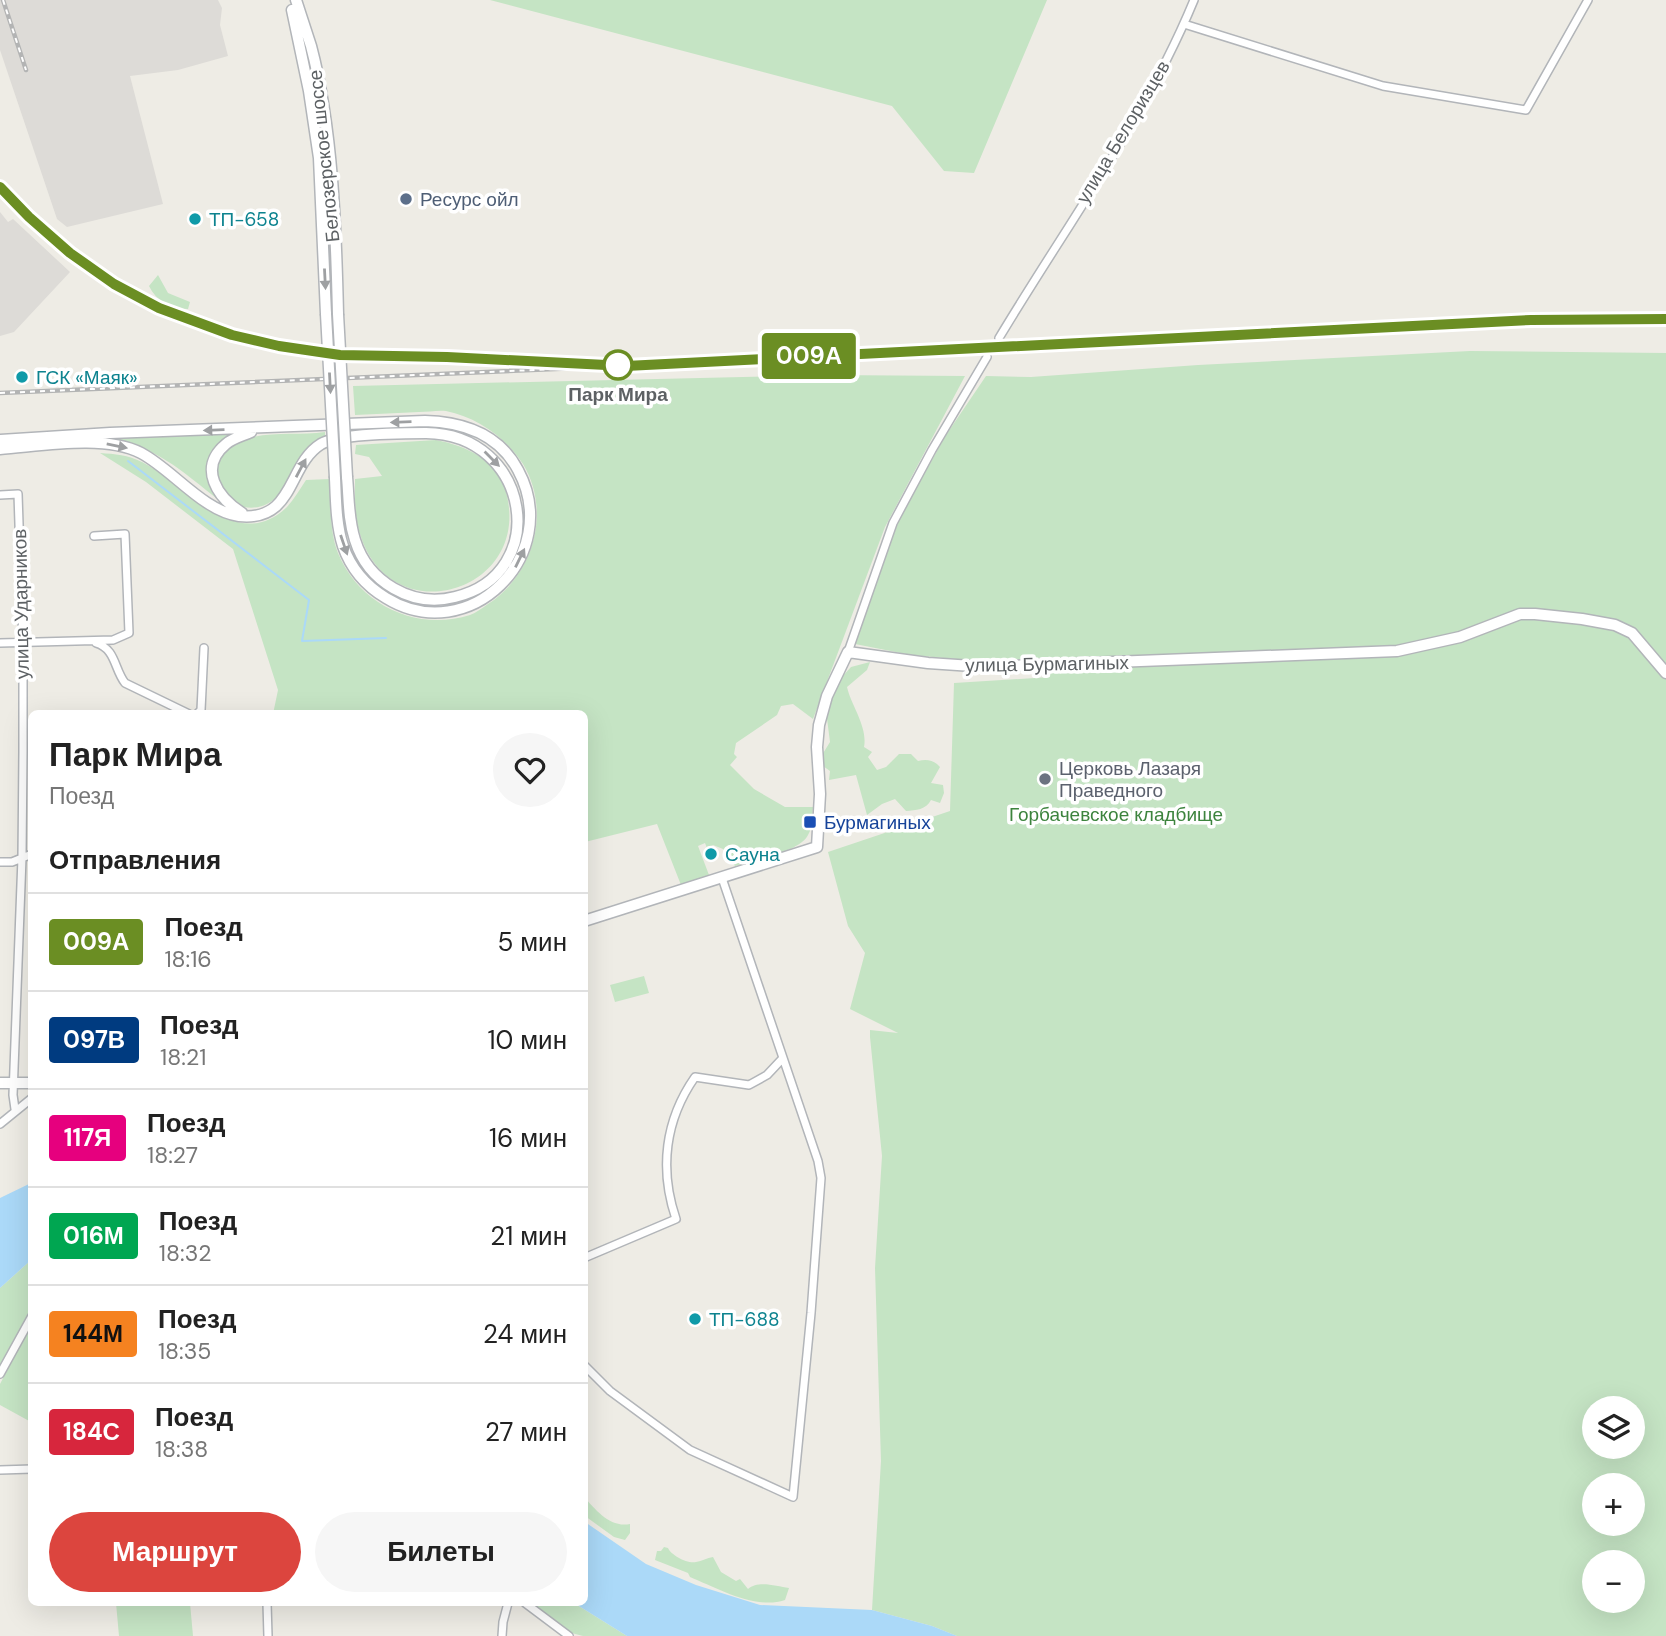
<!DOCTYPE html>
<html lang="ru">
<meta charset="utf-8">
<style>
:root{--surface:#fff;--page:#f6f6f6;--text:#222;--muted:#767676;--line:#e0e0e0;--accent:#dc453e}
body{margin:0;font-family:"DM Sans",sans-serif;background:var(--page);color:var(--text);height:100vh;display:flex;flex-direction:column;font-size:26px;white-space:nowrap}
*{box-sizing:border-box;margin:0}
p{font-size:23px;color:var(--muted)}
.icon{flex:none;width:38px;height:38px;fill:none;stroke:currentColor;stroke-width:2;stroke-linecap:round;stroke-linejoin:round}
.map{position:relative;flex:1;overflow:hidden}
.sheet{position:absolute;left:28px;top:710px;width:560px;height:896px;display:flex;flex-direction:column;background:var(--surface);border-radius:10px;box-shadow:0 7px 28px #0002}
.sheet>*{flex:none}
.badge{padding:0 14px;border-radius:5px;font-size:24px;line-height:46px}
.buttons{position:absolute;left:1582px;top:1396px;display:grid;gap:14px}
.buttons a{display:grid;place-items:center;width:63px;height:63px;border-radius:50%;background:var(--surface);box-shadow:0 7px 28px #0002;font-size:35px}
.map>.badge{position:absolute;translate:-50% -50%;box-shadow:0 0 0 4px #fff}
h2{padding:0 21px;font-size:26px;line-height:63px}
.round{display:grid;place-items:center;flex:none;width:74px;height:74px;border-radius:37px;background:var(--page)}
.headline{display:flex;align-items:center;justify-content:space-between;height:119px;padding:0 21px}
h1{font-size:33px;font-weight:800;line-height:52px}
.primary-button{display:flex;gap:14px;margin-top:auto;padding:14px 21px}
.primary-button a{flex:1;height:80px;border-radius:42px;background:var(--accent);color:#fff;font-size:28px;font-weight:800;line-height:80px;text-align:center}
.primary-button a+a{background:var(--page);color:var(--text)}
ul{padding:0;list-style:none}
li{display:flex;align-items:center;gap:21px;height:98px;padding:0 21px;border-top:2px solid var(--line)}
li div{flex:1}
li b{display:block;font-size:26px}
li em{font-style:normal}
li .badge{min-width:77px;font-weight:700;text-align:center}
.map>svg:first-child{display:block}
.industrial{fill:#dddbd7}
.green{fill:#c5e4c4;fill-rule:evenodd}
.water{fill:#abd9f8}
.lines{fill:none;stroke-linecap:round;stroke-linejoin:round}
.stream{stroke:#abd9f8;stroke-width:2}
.street-casing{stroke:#b2b5b9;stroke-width:10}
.secondary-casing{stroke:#b2b5b9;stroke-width:13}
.street{stroke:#fff;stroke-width:7}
.secondary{stroke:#fff;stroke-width:10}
.rail-casing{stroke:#b3b4b4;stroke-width:4.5}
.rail{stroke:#fff;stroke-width:2;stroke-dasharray:5;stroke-linecap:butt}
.secondary-bridge-casing{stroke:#b2b5b9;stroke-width:13;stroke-linecap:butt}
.secondary-bridge{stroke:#fff;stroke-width:10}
.oneway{fill:#9ea0a2}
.line-casing{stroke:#fff;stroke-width:16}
.line{stroke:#6b8e23;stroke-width:10}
.service-dot{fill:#5c6f8a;stroke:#fff;stroke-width:2.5}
.culture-dot{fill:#0f9aa8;stroke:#fff;stroke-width:2.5}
.stop-dot{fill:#fff;stroke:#6b8e23;stroke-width:3.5}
.worship-dot{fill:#6b7280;stroke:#fff;stroke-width:2.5}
.transit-dot{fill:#1a4fb4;stroke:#fff;stroke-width:2.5}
.labels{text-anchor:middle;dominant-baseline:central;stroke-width:7;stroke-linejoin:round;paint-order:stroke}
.street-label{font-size:19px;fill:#5d6164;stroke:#fff}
.service-label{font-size:19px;fill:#4e5e75;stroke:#fff;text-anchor:start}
.culture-label{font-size:19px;fill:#0d838f;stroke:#fff;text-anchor:start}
.stop-label{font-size:19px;font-weight:bold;fill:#5d6164;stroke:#fff}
.worship-label{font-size:19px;fill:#5b616d;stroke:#fff;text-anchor:start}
.park-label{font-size:19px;fill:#3d843e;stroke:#fff}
.transit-label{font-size:19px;fill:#164399;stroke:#fff;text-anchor:start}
</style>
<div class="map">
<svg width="1666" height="1636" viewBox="0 0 1666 1636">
<rect width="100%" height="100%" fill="#eeece5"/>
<path class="industrial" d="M 0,0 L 218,0 L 222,8 L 220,25 L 228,56 L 178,70 L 130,76 L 163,204 L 67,227 L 57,219 L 0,50 Z
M 0,212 L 8,222 L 13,219 L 70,272 L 14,332 L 0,336 Z"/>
<path class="green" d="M 490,0 L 1047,0 L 974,173 L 944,171 L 892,106 Z
M 158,275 L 168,293 L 190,302 L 188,309 C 171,309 156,301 149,286 Z
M 1470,351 L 1666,353 L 1666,1636 L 957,1636 L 932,1626 L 872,1610 L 881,1461 L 875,1268 L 882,1156 L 870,1037 L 870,1030 L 898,1033 L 850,1009 L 865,953 L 848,926 L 828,852 L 950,811 L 954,683 L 1050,677 L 1040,658 L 979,661 L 911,655 L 855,644 L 900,517 L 946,435 L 986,376 L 1031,377 L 1198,365 ZM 1594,1409 L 1633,1409 L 1633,1447 L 1594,1447 ZM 1594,1486 L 1633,1486 L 1633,1524 L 1594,1524 ZM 1594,1563 L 1633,1563 L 1633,1601 L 1594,1601 Z
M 827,375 L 965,376 L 885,527 L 813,719 L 793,704 L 781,706 L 777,715 L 736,743 L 734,754 L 737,757 L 730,765 L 754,789 L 785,807 L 813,807 C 812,816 813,827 808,835 C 800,852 753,860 735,866 L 723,849 L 713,845 L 707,848 L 705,843 L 698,846 L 709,875 L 681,885 L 657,824 L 585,842 L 584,714 L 273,714 L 278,690 L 233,549 L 146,482 L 100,453 C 115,454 128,455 142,462 C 185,483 236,556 287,507 C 294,499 300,489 306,480 L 330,479 C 331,504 329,530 338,553 C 359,605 417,632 470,615 C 476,613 482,608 488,604 C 533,575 552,512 523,464 C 506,438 477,417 446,411 C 438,410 428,412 419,412 C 398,413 377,414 355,415 L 353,386 Z
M 325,432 L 325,437 C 293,454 291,493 267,504 C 226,523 196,463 234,443 C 261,430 296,436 325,432 Z
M 242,433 L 221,445 L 213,487 L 220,501 C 180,470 157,446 105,438 Z
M 436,440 C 466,446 497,459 506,492 C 533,591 393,634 361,537 C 354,519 355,498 355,479 L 382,476 L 369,457 L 355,454 L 356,445 Z
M 870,662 L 867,670 L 847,687 C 851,705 868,727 864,747 L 872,752 L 868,757 L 877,770 L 886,767 L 899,754 L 911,754 L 918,761 C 927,759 934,760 940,767 L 931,783 L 943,785 L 944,793 L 940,803 L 931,800 C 926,810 916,810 906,811 L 895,799 L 882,804 L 867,815 L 856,775 L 829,780 L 830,771 L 823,766 L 822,755 L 830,742 L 826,711 L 832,693 L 841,678 L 851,667 Z
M 644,976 L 649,993 L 615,1002 L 610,985 Z
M 31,1260 L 31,1310 L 0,1366 L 0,1288 Z
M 31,1325 L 31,1422 L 0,1405 L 0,1384 Z
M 584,1497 C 596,1510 610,1528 630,1524 L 630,1533 L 625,1540 L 614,1537 L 585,1516 Z
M 664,1547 L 668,1548 C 671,1555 687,1564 696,1562 C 702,1561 707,1558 713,1557 L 721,1572 L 736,1581 L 740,1579 L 748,1589 C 758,1580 776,1586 789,1588 L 785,1600 C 755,1610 717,1588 690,1577 L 688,1573 L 655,1560 L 657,1551 L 661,1551 Z
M 116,1603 L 190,1603 L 193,1636 L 119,1636 Z
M 530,1603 L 574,1603 L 627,1636 L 583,1636 L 568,1632 Z"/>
<path class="water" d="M 31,1183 L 31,1260 L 0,1288 L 0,1198 Z
M 585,1522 L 646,1564 L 696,1585 L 760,1605 L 872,1610 L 932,1626 L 957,1636 L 627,1636 L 574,1603 L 584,1603 Z"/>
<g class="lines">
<path class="stream" d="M 128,461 L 309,600 L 302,641 L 386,638"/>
<defs>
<path id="street" d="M 1184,24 L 1383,86 L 1526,110 L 1588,0
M 999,338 C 1065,228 1145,119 1194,0
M 0,495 L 18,494 L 23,643 L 23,752 L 22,858 L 13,1095 L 15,1109
M 0,643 L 113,640 L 129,633 L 125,534 L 94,536
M 96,643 C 116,649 114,669 125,683 L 189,714
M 848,652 L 893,523 L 932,450 L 987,357
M 197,714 L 201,710 L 204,648
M 0,862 L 12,862 L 32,854
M 0,1124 L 32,1098
M 584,1258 L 676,1219 C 659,1169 665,1120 695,1077 L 749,1085 L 767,1075 L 783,1058
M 584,1365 L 610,1391 L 690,1450 L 793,1497 L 811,1313 L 821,1178 L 818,1161 L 722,878
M 0,1374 L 32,1316
M 0,1470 L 32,1469
M 267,1603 L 268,1636
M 525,1603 L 569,1636
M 502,1636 L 503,1622 L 508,1603"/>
<path id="secondary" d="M 296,0 C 301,15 306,31 311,46 C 333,129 336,229 338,314
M 292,10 L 309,91 L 319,158 L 326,314
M 0,440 L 110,433 L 425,421 C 463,422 499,434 518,470 C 564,555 469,649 386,598 C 366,586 351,569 343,546 C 336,525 336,500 335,478
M 0,449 C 41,446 104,434 141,453 C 173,470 203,511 239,516 C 295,522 287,465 321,444 C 340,433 402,433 426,433 C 531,434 552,574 455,597 C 412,608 368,582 355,540 C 348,519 349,498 347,477
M 242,513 C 218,498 197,468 226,444 C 233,438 242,436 251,432
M 584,921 L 817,847 L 820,794 L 817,747 L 819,725 L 827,696 L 848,652 L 928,663 L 987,667 L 1397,651 L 1460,637 L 1520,614 L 1535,614 L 1582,619 L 1615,625 L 1632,633 L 1666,673
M 0,1083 L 32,1083"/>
</defs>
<use href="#street" class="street-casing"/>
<use href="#secondary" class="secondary-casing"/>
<use href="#street" class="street"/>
<use href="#secondary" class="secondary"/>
<defs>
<path id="rail" d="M 3,0 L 26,70
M 0,186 C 85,287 209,342 338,355 C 373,359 409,356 444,357 C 468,357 493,359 518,361
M 0,393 L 626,366 L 1531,320 L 1666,319"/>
</defs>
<use href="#rail" class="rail-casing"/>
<use href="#rail" class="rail"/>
<defs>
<path id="secondary-bridge" d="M 326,314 L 335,478
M 338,314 L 347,477"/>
</defs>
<use href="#secondary-bridge" class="secondary-bridge-casing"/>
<use href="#secondary-bridge" class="secondary-bridge"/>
</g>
<defs><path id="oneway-solid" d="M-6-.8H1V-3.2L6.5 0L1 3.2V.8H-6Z" transform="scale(1.75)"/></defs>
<g class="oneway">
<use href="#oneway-solid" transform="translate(325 279) rotate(87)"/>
<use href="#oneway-solid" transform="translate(330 383) rotate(87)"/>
<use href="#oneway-solid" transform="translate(401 422) rotate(178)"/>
<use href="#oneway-solid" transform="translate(214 430) rotate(178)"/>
<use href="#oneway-solid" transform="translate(117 446) rotate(11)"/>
<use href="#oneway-solid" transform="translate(492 459) rotate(45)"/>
<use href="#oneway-solid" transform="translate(301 468) rotate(-62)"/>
<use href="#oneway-solid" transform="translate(344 545) rotate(71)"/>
<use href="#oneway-solid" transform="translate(520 558) rotate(-64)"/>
</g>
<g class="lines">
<defs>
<path id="line" d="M 0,187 L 29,217 L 70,253 L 114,284 L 159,308 L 232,335 L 279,346 L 340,355 L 447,357 L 626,366 L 1531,320 L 1666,319"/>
</defs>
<use href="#line" class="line-casing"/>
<use href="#line" class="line"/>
</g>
<circle class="service-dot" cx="406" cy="199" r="7"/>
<g class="culture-dot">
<circle cx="195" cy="219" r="7"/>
<circle cx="22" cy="377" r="7"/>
<circle cx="711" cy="854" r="7"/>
<circle cx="695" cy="1319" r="7"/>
</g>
<circle class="stop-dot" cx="618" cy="365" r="14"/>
<circle class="worship-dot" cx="1045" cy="779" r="7"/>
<rect class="transit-dot" x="803" y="815" width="14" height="14" rx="3.5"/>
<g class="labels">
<g class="street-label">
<text transform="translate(1123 132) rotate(-59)">улица Белоризцев</text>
<text transform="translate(324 156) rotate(-96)">Белозерское шоссе</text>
<text transform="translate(21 604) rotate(-91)">улица Ударников</text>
<text transform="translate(1047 664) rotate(-1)">улица Бурмагиных</text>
</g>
<g class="service-label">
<text x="420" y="199">Ресурс ойл</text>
</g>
<g class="culture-label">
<text x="209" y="219">ТП-658</text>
<text x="36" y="377">ГСК «Маяк»</text>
<text x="725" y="854">Сауна</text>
<text x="709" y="1319">ТП-688</text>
</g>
<g class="stop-label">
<text x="618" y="394">Парк Мира</text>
</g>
<g class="worship-label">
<text x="1059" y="768">Церковь Лазаря<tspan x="1059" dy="22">Праведного</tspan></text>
</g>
<g class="park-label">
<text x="1116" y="814">Горбачевское кладбище</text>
</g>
<g class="transit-label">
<text x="824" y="822">Бурмагиных</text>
</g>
</g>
</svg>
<div class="buttons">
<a><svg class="icon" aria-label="layers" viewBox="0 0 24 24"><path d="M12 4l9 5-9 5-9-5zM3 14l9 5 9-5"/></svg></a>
<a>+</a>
<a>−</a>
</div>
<b class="badge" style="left:809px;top:356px;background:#6b8e23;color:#fff">009А</b>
<section class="sheet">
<div class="headline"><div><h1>Парк Мира</h1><p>Поезд</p></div><a class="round"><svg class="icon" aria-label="heart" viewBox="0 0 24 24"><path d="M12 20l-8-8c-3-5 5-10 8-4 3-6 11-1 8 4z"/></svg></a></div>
<h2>Отправления</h2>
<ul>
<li><span class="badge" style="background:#6b8e23;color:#fff">009А</span><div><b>Поезд</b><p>18:16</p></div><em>5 мин</em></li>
<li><span class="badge" style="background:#003b80;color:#fff">097В</span><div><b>Поезд</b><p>18:21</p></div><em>10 мин</em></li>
<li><span class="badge" style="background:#e6007e;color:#fff">117Я</span><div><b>Поезд</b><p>18:27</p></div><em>16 мин</em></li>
<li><span class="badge" style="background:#00a651;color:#fff">016М</span><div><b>Поезд</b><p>18:32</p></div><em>21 мин</em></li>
<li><span class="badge" style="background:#f58220;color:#111">144М</span><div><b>Поезд</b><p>18:35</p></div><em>24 мин</em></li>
<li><span class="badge" style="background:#d7263d;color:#fff">184С</span><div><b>Поезд</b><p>18:38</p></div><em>27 мин</em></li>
</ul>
<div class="primary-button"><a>Маршрут</a><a>Билеты</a></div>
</section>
</div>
